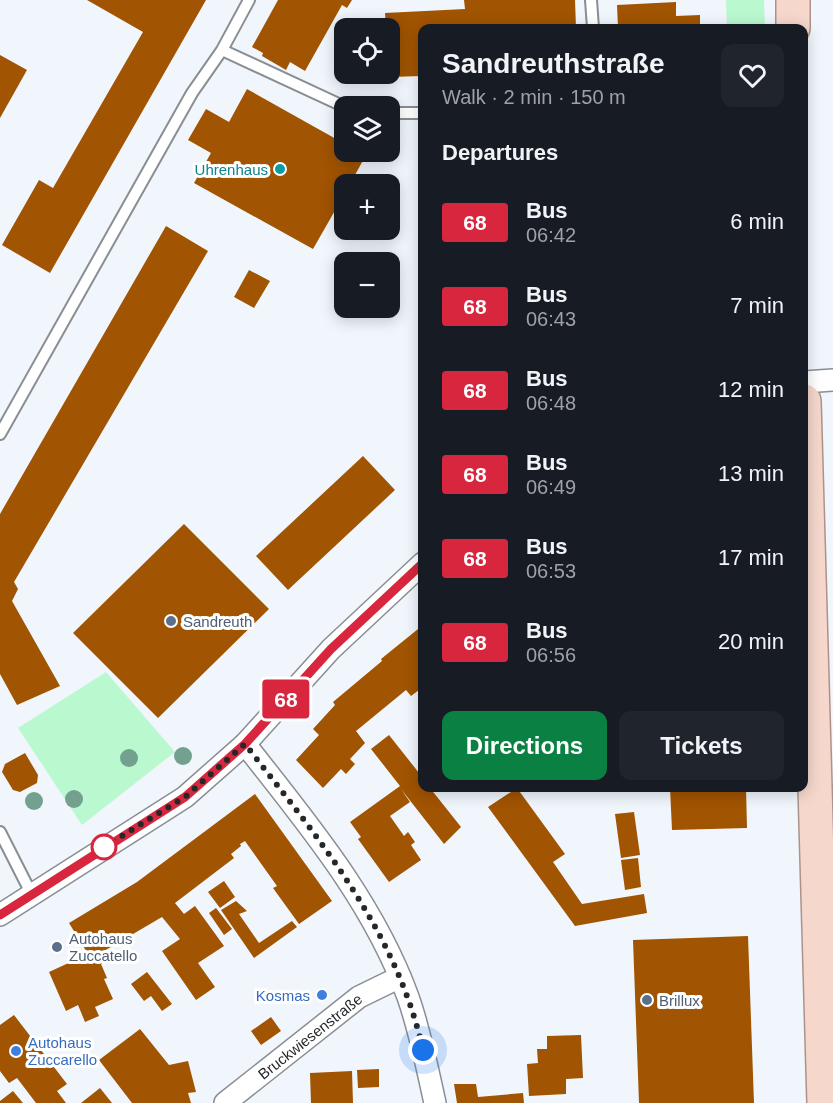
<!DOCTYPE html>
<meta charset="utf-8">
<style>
:root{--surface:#171b24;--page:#20242c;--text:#f1f3f6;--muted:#9ea1a6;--accent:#0b8043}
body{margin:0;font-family:Arial,sans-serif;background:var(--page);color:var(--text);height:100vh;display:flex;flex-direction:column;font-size:22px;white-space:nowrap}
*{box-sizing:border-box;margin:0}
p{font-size:20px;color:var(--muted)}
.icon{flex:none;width:33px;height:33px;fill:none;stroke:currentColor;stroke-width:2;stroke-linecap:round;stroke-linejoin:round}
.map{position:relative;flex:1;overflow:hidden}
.sheet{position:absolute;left:418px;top:24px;width:390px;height:768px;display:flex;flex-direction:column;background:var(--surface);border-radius:12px;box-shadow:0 3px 15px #0003}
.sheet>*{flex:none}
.badge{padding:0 12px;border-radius:4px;font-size:21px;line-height:39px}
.tools{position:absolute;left:334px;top:18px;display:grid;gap:12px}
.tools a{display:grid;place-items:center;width:66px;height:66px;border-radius:12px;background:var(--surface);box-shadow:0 3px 15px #0003;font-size:30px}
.you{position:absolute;width:30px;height:30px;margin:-15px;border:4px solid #fff;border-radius:50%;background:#1a73e8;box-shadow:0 0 0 9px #1a73e833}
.map>.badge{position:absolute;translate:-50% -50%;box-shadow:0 0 0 3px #fff}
h2{padding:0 24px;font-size:22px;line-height:54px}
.round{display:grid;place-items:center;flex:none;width:63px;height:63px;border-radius:12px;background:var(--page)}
.head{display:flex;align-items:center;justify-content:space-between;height:102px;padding:0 24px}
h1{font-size:28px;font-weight:700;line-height:45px}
.button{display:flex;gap:12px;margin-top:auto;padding:12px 24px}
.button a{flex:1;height:69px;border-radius:12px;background:var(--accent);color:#fff;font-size:24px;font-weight:700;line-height:69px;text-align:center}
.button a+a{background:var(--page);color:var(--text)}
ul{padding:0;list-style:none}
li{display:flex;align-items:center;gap:18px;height:84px;padding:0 24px}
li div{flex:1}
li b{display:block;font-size:22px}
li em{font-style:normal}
li .badge{min-width:66px;font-weight:700;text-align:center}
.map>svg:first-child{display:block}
.green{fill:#baf8cf}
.building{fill:#a15401}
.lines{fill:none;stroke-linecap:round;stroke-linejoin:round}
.service-casing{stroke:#898e94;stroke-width:14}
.minor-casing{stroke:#898e94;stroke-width:24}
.trunk-casing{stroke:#ab938b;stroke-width:36}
.service{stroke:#fff;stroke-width:10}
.minor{stroke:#fff;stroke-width:21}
.trunk{stroke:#f6d7cc;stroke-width:33}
.tree{fill:#74a18f}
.line-casing{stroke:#fff;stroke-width:14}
.line{stroke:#d7263d;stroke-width:9}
.walk{stroke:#25282a;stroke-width:6;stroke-dasharray:0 10.8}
.culture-dot{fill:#0f9aa8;stroke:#fff;stroke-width:2}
.service-dot{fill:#5c6f8a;stroke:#fff;stroke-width:2}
.stop-dot{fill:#fff;stroke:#d7263d;stroke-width:3}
.shop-dot{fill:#3f7fe0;stroke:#fff;stroke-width:2}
.labels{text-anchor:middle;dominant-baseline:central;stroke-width:6;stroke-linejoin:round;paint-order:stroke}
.culture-label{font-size:15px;fill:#0d838f;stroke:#fff;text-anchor:end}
.service-label{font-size:15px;fill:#4e5e75;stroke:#fff;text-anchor:start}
.shop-label{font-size:15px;fill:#366cbe;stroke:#fff;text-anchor:end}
.street-label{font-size:15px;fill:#25282a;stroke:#fff}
</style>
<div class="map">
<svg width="833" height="1103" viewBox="0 0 833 1103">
<rect width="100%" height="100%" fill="#f0f6fc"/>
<path class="green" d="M 726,0 L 764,0 L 765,28 L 727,28 Z
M 106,672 L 175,752 L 82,825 L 18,728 Z"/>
<path class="building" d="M 87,0 L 206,0 L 50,273 L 2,245 L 39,180 L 53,188 L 143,32 Z
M 278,0 L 352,0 L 347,8 L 342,5 L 305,71 L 290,62 L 286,70 L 262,56 L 263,53 L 252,47 Z
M 464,0 L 575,0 L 576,28 L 423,28 L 423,76 L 388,77 L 387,74 L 390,74 L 390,28 L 386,28 L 385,13 L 465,9 Z
M 676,2 L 676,16 L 700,15 L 700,28 L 618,28 L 617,5 Z
M 0,55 L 27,70 L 0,118 Z
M 247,89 L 345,144 L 345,152 L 359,152 L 366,155 L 350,184 L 345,184 L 345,193 L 313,249 L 194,183 L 211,153 L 188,140 L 206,109 L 229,122 Z
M 166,226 L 208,251 L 14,582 L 18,589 L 12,601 L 60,686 L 17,705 L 0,674 L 0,514 Z
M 249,270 L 270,281 L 254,308 L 234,297 Z
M 363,456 L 395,490 L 288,590 L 256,556 Z
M 184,524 L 269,609 L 158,718 L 73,633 Z
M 423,625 L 423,687 L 411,696 L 406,690 L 356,731 L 365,743 L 350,759 L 355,764 L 346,774 L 341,769 L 323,788 L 296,760 L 319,735 L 313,729 L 335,705 L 333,702 L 382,661 L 381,659 Z
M 389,735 L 423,778 L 423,788 L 430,788 L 461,827 L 444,844 L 401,789 L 410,802 L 390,816 L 404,836 L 408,832 L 415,842 L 411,845 L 421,860 L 389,882 L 358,839 L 361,837 L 350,822 L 400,786 L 371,749 Z
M 25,753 L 38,775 L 37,783 L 20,792 L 13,790 L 2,772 L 5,764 Z
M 517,788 L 565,854 L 553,862 L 582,904 L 644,894 L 647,913 L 575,926 L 488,807 Z
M 670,788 L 746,788 L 747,828 L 672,830 Z
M 255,794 L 332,901 L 299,924 L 273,888 L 277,886 L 245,841 L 240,844 L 241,846 L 231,854 L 234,858 L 175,903 L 184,914 L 195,906 L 224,946 L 198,963 L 215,987 L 196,1000 L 162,951 L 180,939 L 162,917 L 104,951 L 107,961 L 101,964 L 107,978 L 104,979 L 113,999 L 95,1007 L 99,1016 L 85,1022 L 78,1005 L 66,1011 L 49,972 L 88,954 L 69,923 L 137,882 Z
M 634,812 L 640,855 L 621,858 L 615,814 Z
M 638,858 L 641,887 L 625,890 L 621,860 Z
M 224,881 L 235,897 L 220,908 L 208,892 Z
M 236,901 L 247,911 L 239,914 L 259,943 L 292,921 L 297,927 L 254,958 L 221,910 Z
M 216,908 L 232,929 L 224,935 L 209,913 Z
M 748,936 L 754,1103 L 639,1103 L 633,940 Z
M 147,972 L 172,1004 L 162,1011 L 151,996 L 144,1001 L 131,984 Z
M 14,1015 L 67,1084 L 57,1091 L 66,1103 L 36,1103 L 17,1078 L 9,1083 L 0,1071 L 0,1025 Z
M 271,1017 L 281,1031 L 261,1045 L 251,1031 Z
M 140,1029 L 169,1065 L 188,1061 L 196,1092 L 188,1093 L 191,1103 L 132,1103 L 99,1060 Z
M 581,1035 L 583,1078 L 566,1079 L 566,1094 L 529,1096 L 527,1064 L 538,1063 L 537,1049 L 547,1049 L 547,1036 Z
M 379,1069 L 379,1087 L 358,1088 L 357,1070 Z
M 352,1071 L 353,1103 L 311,1103 L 310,1073 Z
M 454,1084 L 476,1084 L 478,1097 L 523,1093 L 524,1103 L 457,1103 Z
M 100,1088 L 112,1103 L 81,1103 Z
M 13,1091 L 23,1103 L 0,1103 L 0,1101 Z"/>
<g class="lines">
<defs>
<path id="service" d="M 591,0 L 593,28
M 222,50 L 249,0
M 390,113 L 423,113
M 0,434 L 192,93 L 222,50 L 345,107
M 0,832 L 32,895"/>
<g id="minor">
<path d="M 804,382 L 833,380"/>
<path d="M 245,744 C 307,823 373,901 408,997 C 420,1031 427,1067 435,1103"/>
<path d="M 0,915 L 185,797 L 245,744 L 331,649 L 423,563"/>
<path id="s1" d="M 225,1103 L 359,997 L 400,977"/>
</g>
<path id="trunk" d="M 793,0 L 793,28
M 804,401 L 824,1103"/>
</defs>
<use href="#service" class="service-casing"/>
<use href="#minor" class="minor-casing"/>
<use href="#trunk" class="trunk-casing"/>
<use href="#service" class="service"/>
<use href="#minor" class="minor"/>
<use href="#trunk" class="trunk"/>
</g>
<g class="tree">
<circle cx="183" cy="756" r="9"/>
<circle cx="129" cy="758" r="9"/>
<circle cx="74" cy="799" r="9"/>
<circle cx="34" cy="801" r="9"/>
</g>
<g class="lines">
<defs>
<path id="line" d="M 0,915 L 185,797 L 245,744 L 331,649 L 423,563"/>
</defs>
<use href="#line" class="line-casing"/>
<use href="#line" class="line"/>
<path class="walk" d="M 104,847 L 185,797 L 245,744 C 319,839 396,930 423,1050"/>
</g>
<circle class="culture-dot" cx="280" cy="169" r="6"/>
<g class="service-dot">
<circle cx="171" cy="621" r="6"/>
<circle cx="57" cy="947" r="6"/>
<circle cx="647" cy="1000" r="6"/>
</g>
<circle class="stop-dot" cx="104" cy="847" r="12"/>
<g class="shop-dot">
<circle cx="322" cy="995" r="6"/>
<circle cx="16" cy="1051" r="6"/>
</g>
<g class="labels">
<g class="culture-label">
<text x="268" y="169">Uhrenhaus</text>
</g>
<g class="service-label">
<text x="183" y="621">Sandreuth</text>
<text x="69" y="938">Autohaus<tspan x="69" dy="17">Zuccatello</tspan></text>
<text x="659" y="1000">Brillux</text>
</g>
<g class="shop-label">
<text x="310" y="995">Kosmas</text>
<text x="28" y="1042" text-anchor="start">Autohaus<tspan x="28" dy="17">Zuccarello</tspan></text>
</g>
<g class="street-label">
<text stroke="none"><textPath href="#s1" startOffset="108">Bruckwiesenstraße</textPath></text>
</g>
</g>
</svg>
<div class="tools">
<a><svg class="icon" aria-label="locate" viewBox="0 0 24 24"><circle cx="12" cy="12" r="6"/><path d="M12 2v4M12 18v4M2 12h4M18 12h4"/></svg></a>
<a><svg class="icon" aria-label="layers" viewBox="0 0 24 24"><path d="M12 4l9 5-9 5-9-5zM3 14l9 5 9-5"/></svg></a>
<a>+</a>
<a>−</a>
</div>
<div class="you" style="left:423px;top:1050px"></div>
<b class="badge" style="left:286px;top:699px;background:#d7263d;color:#fff">68</b>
<section class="sheet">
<div class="head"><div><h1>Sandreuthstraße</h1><p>Walk · 2 min · 150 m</p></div><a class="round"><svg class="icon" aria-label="heart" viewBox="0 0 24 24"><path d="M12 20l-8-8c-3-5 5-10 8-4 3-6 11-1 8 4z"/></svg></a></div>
<h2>Departures</h2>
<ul>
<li><span class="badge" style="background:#d7263d;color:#fff">68</span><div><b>Bus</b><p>06:42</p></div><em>6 min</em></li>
<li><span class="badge" style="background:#d7263d;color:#fff">68</span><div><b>Bus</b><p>06:43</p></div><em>7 min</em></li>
<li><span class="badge" style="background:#d7263d;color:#fff">68</span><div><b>Bus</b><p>06:48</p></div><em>12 min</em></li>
<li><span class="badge" style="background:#d7263d;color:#fff">68</span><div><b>Bus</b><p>06:49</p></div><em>13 min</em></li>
<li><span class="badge" style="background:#d7263d;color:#fff">68</span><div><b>Bus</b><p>06:53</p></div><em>17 min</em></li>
<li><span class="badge" style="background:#d7263d;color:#fff">68</span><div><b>Bus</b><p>06:56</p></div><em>20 min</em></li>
</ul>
<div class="button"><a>Directions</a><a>Tickets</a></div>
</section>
</div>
